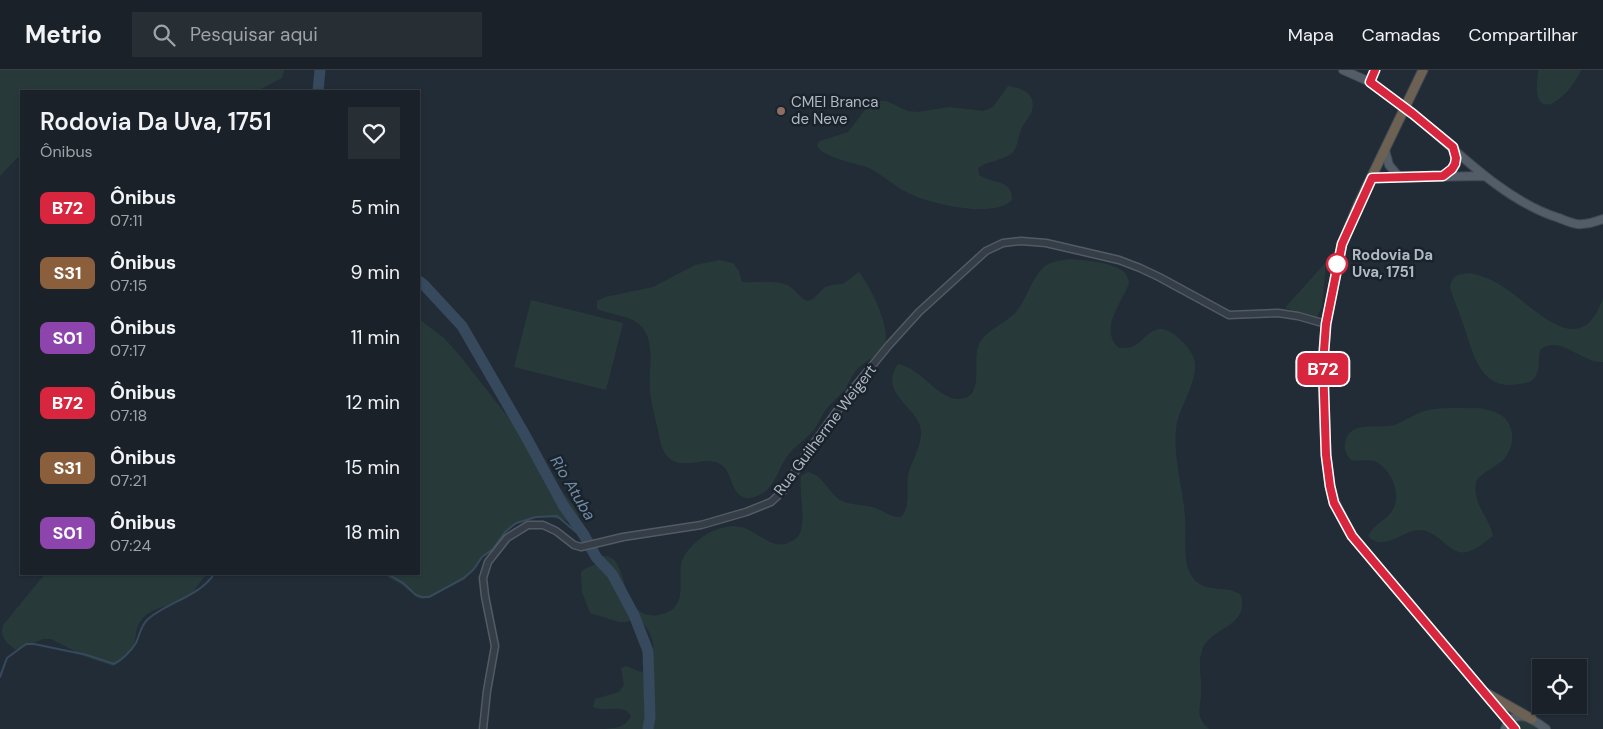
<!DOCTYPE html>
<html lang="pt">
<meta charset="utf-8">
<style>
:root{--surface:#1a2128;--page:#272e34;--text:#f1f3f6;--muted:#9fa3a8;--line:#383e45}
body{margin:0;font-family:"DM Sans",sans-serif;background:var(--page);color:var(--text);height:100vh;display:flex;flex-direction:column;font-size:19px;white-space:nowrap}
*{box-sizing:border-box;margin:0}
p{font-size:16px;color:var(--muted)}
.icon{flex:none;width:28px;height:28px;fill:none;stroke:currentColor;stroke-width:2;stroke-linecap:round;stroke-linejoin:round}
.map{position:relative;flex:1;overflow:hidden}
.details{position:absolute;left:20px;top:20px;width:400px;height:485px;display:flex;flex-direction:column;background:var(--surface);border-radius:0px;box-shadow:0 1px 4px #0004,0 0 0 1px var(--line)}
.details>*{flex:none}
.badge{padding:0 10px;border-radius:8px;font-size:18px;line-height:32px}
.controls{position:absolute;left:1532px;top:589px;display:grid;gap:10px}
.controls a{display:grid;place-items:center;width:55px;height:55px;border-radius:0px;background:var(--surface);box-shadow:0 1px 4px #0004,0 0 0 1px var(--line);font-size:25px}
.map>.badge{position:absolute;translate:-50% -50%;box-shadow:0 0 0 2px #fff}
.round{display:grid;place-items:center;flex:none;width:52px;height:52px;border-radius:0px;background:var(--page)}
.headline{display:flex;align-items:center;justify-content:space-between;height:85px;padding:0 20px}
h1{font-size:24px;font-weight:600;line-height:38px}
ul{padding:0;list-style:none}
li{display:flex;align-items:center;gap:15px;height:65px;padding:0 20px}
li div{flex:1}
li b{display:block;font-size:19px}
li em{font-style:normal}
li .badge{min-width:55px;font-weight:700;text-align:center}
header{display:flex;align-items:center;gap:30px;box-sizing:border-box;height:70px;padding:0 25px;background:var(--surface);border-bottom:1px solid var(--line)}
header strong{font-size:24px}
nav{display:flex;gap:28px;margin-inline-start:auto;font-size:18px}
.search{width:350px;height:45px;background:var(--page);display:flex;align-items:center;gap:12px;box-sizing:border-box;padding:0 18px;border-radius:0px;color:var(--muted);font-size:19px}
.map>svg:first-child{display:block}
.green{fill:#273a39}
.lines{fill:none;stroke-linecap:round;stroke-linejoin:round}
.stream{stroke:#36495d;stroke-width:2}
.river{stroke:#36495d;stroke-width:11}
.minor-casing{stroke:#525b65;stroke-width:9}
.major-casing{stroke:#3e4750;stroke-width:10}
.highway-casing{stroke:#3f4852;stroke-width:11}
.minor{stroke:#353d47;stroke-width:6}
.major{stroke:#535d67;stroke-width:8}
.highway{stroke:#6c6152;stroke-width:9}
.line-casing{stroke:#fff;stroke-width:11}
.line{stroke:#d7263d;stroke-width:8}
.education-dot{fill:#8d6e63;stroke:#1a232b;stroke-width:2}
.stop-dot{fill:#fff;stroke:#d7263d;stroke-width:2.5}
.labels{text-anchor:middle;dominant-baseline:central;stroke-width:5;stroke-linejoin:round;paint-order:stroke}
.poi-label{font-size:15px;fill:#afb8c3;stroke:#1a232b;text-anchor:start}
.stop-label{font-size:15px;font-weight:bold;fill:#afb8c3;stroke:#1a232b;text-anchor:start}
.street-label{font-size:15px;fill:#afb8c3;stroke:#1a232b}
.water-label{font-size:16px;font-style:italic;fill:#718ba6;stroke:#1a232b}
</style>
<header>
<strong>Metrio</strong>
<div class="search"><svg class="icon" aria-label="search" viewBox="0 0 24 24"><circle cx="10" cy="10" r="6"/><path d="M15 15l6 6"/></svg>Pesquisar aqui</div>
<nav><a>Mapa</a><a>Camadas</a><a>Compartilhar</a></nav>
</header>
<div class="map">
<svg width="1603" height="659" viewBox="0 0 1603 659">
<rect width="100%" height="100%" fill="#222c36"/>
<path class="green" d="M 0,0 L 284,0 L 284,1 L 282,8 L 257,21 L 21,21 L 21,91 L 18,87 L 0,106 Z
M 1538,0 L 1581,0 C 1578,10 1553,44 1541,32 C 1534,25 1538,9 1538,0 Z
M 1008,16 C 1023,18 1038,25 1031,43 C 1028,49 1023,54 1021,60 C 1018,67 1018,76 1013,82 C 1006,90 987,91 978,98 L 979,105 C 992,114 1013,109 1012,130 C 994,149 930,134 908,123 C 894,116 883,105 869,98 C 857,93 822,88 817,75 L 820,71 L 848,62 L 868,36 L 878,31 L 886,31 L 908,41 L 918,42 L 949,37 L 983,41 L 993,37 Z
M 1069,189 C 1085,190 1112,192 1124,202 C 1127,205 1128,209 1129,213 C 1122,233 1098,259 1119,278 C 1124,278 1129,278 1134,276 C 1144,271 1152,255 1166,260 C 1177,264 1194,281 1195,293 C 1197,314 1178,338 1176,359 C 1173,388 1183,418 1185,447 C 1186,462 1184,481 1187,496 C 1189,502 1193,509 1197,512 C 1206,520 1220,518 1230,520 C 1234,521 1238,523 1241,525 C 1249,556 1215,556 1203,577 C 1202,580 1201,585 1200,588 C 1199,600 1202,612 1201,623 C 1201,631 1198,640 1200,647 C 1202,652 1205,656 1209,659 L 604,659 C 617,657 624,659 631,646 L 627,641 C 616,636 604,642 593,637 L 595,629 L 619,622 L 624,615 L 621,598 L 627,596 C 635,600 640,603 649,601 C 658,583 654,557 635,548 L 627,552 L 619,552 L 590,543 L 582,522 L 581,502 C 586,496 594,497 600,491 L 600,486 C 605,486 610,486 614,490 C 626,502 625,542 649,545 C 656,546 661,545 668,542 C 688,533 677,507 682,491 C 686,480 694,474 701,468 C 711,460 728,454 741,457 C 758,461 773,483 792,471 C 796,469 798,467 800,463 C 806,446 799,424 801,406 L 808,402 C 823,405 828,422 840,430 C 851,436 864,434 875,438 C 884,441 891,448 901,447 C 911,437 906,419 908,406 C 911,391 922,377 921,361 C 919,337 877,324 898,294 C 922,298 937,330 960,329 C 986,327 971,291 979,274 C 987,259 1005,254 1016,242 C 1027,229 1031,208 1044,197 C 1051,191 1061,191 1069,189 Z
M 720,190 L 733,193 L 739,201 L 742,212 C 756,213 775,209 789,216 C 796,220 800,228 807,231 L 813,229 L 825,217 L 832,215 L 843,214 L 859,202 C 870,216 894,262 883,278 C 876,289 862,291 855,302 C 850,308 848,316 843,322 C 838,327 832,332 827,338 C 821,346 818,356 811,363 C 804,371 795,376 789,384 C 780,395 777,409 768,419 C 763,424 754,429 747,428 C 729,425 734,402 720,394 C 706,385 684,401 669,388 C 661,381 660,370 658,360 C 655,347 651,333 650,320 C 648,299 657,270 639,254 C 628,245 611,245 597,239 L 597,231 L 605,227 L 653,217 L 695,195 Z
M 1326,192 L 1322,237 L 1317,247 L 1285,238 Z
M 1470,203 C 1481,205 1492,210 1502,216 C 1535,237 1581,294 1603,228 L 1603,292 C 1599,292 1595,292 1591,290 C 1576,285 1555,266 1540,280 C 1538,288 1540,296 1537,303 C 1534,312 1527,313 1519,314 C 1479,322 1473,281 1463,254 C 1459,241 1454,230 1450,218 C 1452,205 1458,204 1470,203 Z
M 531,230 L 623,253 L 606,320 L 514,297 Z
M 419,249 L 444,268 L 461,287 L 511,351 L 540,394 L 573,435 L 578,444 L 581,454 L 549,447 L 535,448 L 515,455 L 504,463 L 492,480 L 481,489 L 473,501 L 463,510 L 428,528 L 421,529 L 415,526 L 402,515 L 389,508 L 385,504 L 419,504 Z
M 1479,338 C 1487,340 1495,341 1501,345 C 1516,355 1515,378 1503,390 C 1494,398 1485,400 1476,411 C 1472,435 1489,446 1493,466 C 1486,471 1479,478 1470,481 C 1450,489 1441,460 1419,460 C 1403,460 1383,483 1368,466 C 1374,453 1385,452 1392,441 C 1402,427 1393,402 1378,393 C 1371,388 1359,392 1351,390 C 1346,385 1344,380 1345,373 C 1350,349 1377,360 1394,355 C 1404,352 1412,345 1422,342 C 1440,336 1461,339 1479,338 Z
M 45,504 L 208,504 C 200,510 197,518 191,524 C 177,537 154,535 142,549 C 135,557 137,564 134,574 C 132,582 120,592 113,596 L 86,587 L 51,569 L 43,569 L 16,580 C 6,572 0,568 3,555 Z
M 1525,647 L 1536,656 L 1537,659 L 1509,659 L 1512,652 Z"/>
<g class="lines">
<path class="stream" d="M 284,504 L 286,505 L 294,504
M 388,504 L 403,513 L 416,525 L 422,527 L 429,527 L 464,508 L 474,499 L 482,487 L 493,479 L 505,462 L 516,453 L 536,447 L 557,446 L 589,473
M 0,607 L 7,588 L 26,574 L 34,574 L 87,585 L 114,594 C 122,590 131,581 136,573 C 140,564 141,555 148,549 C 168,532 200,526 214,504"/>
<path class="river" d="M 318,21 L 320,0
M 419,211 L 424,215 L 462,256 L 525,365 L 563,435 L 584,465 L 596,487 L 612,504 L 634,545 L 648,581 L 650,647 L 648,659"/>
<defs>
<path id="minor" d="M 483,659 L 487,621 L 495,576 L 485,526 L 483,508 L 488,492 L 507,468 L 528,455 L 543,455 L 556,461 L 574,475 L 581,477 L 623,467 L 701,455 L 746,442 L 771,432 L 783,421 L 807,383 L 853,319 L 889,275 L 919,242 L 986,181 L 1003,173 L 1021,171 L 1046,173 L 1119,190 L 1140,198 L 1159,207 L 1229,245 L 1278,243 L 1298,246 L 1326,254"/>
<path id="major" d="M 1343,0 L 1370,12 L 1398,33
M 1413,44 C 1456,80 1504,131 1559,148 C 1564,150 1571,153 1577,154 C 1585,155 1595,152 1603,149
M 1385,80 L 1389,95 L 1399,107
M 1443,106 C 1454,100 1458,90 1453,79
M 1372,108 L 1484,106
M 1505,659 C 1514,636 1533,649 1546,659"/>
<path id="highway" d="M 1423,0 L 1358,135 L 1342,174 L 1326,254 L 1323,294 L 1326,385 L 1330,416 L 1335,433 L 1352,466 L 1515,659
M 1486,623 L 1532,649"/>
</defs>
<use href="#minor" class="minor-casing"/>
<use href="#major" class="major-casing"/>
<use href="#highway" class="highway-casing"/>
<use href="#minor" class="minor"/>
<use href="#major" class="major"/>
<use href="#highway" class="highway"/>
</g>
<g class="lines">
<defs>
<path id="line" d="M 1375,0 L 1370,12 L 1413,44 L 1453,77 L 1456,88 L 1455,94 L 1452,99 L 1443,106 L 1372,108 L 1342,174 L 1326,254 L 1323,294 L 1326,385 L 1330,416 L 1334,433 L 1352,466 L 1515,659"/>
</defs>
<use href="#line" class="line-casing"/>
<use href="#line" class="line"/>
</g>
<circle class="education-dot" cx="781" cy="41" r="5"/>
<circle class="stop-dot" cx="1337" cy="194" r="10"/>
<g class="labels">
<g class="poi-label">
<text x="791" y="32">CMEI Branca<tspan x="791" dy="17">de Neve</tspan></text>
</g>
<g class="stop-label">
<text x="1352" y="185">Rodovia Da<tspan x="1352" dy="17">Uva, 1751</tspan></text>
</g>
<g class="street-label">
<text transform="translate(825 360) rotate(-53)">Rua Guilherme Weigert</text>
</g>
<g class="water-label">
<text transform="translate(573 418) rotate(59)">Rio Atuba</text>
</g>
</g>
</svg>
<div class="controls">
<a><svg class="icon" aria-label="locate" viewBox="0 0 24 24"><circle cx="12" cy="12" r="6"/><path d="M12 2v4M12 18v4M2 12h4M18 12h4"/></svg></a>
</div>
<b class="badge" style="left:1323px;top:299px;background:#d7263d;color:#fff">B72</b>
<section class="details">
<div class="headline"><div><h1>Rodovia Da Uva, 1751</h1><p>Ônibus</p></div><a class="round"><svg class="icon" aria-label="heart" viewBox="0 0 24 24"><path d="M12 20l-8-8c-3-5 5-10 8-4 3-6 11-1 8 4z"/></svg></a></div>
<ul>
<li><span class="badge" style="background:#d7263d;color:#fff">B72</span><div><b>Ônibus</b><p>07:11</p></div><em>5 min</em></li>
<li><span class="badge" style="background:#8b5e3c;color:#fff">S31</span><div><b>Ônibus</b><p>07:15</p></div><em>9 min</em></li>
<li><span class="badge" style="background:#8e44ad;color:#fff">S01</span><div><b>Ônibus</b><p>07:17</p></div><em>11 min</em></li>
<li><span class="badge" style="background:#d7263d;color:#fff">B72</span><div><b>Ônibus</b><p>07:18</p></div><em>12 min</em></li>
<li><span class="badge" style="background:#8b5e3c;color:#fff">S31</span><div><b>Ônibus</b><p>07:21</p></div><em>15 min</em></li>
<li><span class="badge" style="background:#8e44ad;color:#fff">S01</span><div><b>Ônibus</b><p>07:24</p></div><em>18 min</em></li>
</ul>
</section>
</div>
